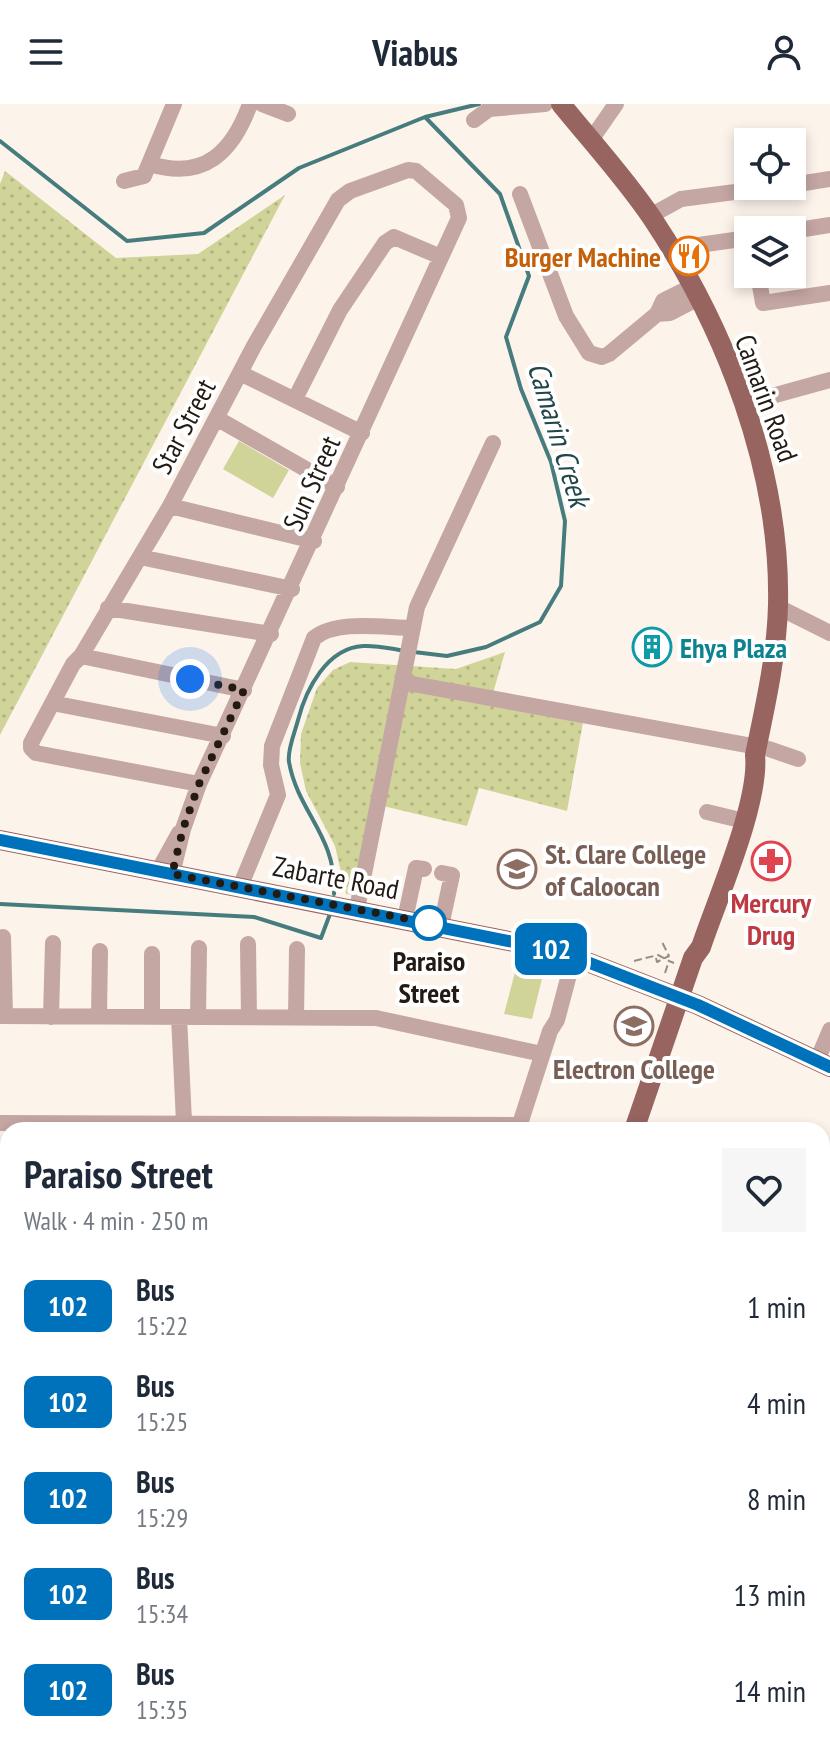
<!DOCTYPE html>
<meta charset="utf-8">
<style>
:root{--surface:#fff;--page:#f6f6f7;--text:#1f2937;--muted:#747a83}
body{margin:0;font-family:"PT Sans Narrow",sans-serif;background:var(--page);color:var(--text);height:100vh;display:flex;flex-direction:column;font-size:30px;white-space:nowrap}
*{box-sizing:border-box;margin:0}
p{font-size:26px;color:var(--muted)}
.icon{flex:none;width:44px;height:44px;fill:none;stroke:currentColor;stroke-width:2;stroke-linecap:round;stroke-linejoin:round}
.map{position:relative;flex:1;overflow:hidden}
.panel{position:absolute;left:0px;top:1018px;width:830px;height:634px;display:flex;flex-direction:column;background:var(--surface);border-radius:24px 24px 0 0;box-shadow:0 4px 12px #0003}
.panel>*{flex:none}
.badge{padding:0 16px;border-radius:12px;font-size:28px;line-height:52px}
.buttons{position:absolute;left:734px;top:24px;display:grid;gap:16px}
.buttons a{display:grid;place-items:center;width:72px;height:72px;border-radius:0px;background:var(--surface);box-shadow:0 4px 12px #0003;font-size:40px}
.you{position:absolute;width:40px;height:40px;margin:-20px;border:6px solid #fff;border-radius:50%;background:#1a73e8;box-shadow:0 0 0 12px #1a73e833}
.map>.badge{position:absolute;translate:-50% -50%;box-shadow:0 0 0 4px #fff}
.round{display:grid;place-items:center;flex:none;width:84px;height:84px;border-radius:0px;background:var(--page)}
.summary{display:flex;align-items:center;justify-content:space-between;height:136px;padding:0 24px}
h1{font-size:38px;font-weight:700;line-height:60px}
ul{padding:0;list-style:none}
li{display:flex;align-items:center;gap:24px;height:96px;padding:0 24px}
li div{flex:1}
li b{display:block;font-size:30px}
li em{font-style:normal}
li .badge{min-width:88px;font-weight:700;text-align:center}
header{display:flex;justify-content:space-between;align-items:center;height:104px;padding:0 24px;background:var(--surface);font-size:36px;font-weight:700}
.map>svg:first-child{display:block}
.grass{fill:url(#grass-dots)}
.park{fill:#d1d499}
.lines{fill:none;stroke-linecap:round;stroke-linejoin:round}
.stream{stroke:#467c7e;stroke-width:4}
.path{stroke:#978f87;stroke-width:2;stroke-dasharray:8 4;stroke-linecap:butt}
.minor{stroke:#c4a6a3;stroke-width:16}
.major{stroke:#976460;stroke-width:20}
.line-casing{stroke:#fff;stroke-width:18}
.line{stroke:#0072bc;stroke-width:12}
.walk{stroke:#221a13;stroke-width:8;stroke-dasharray:0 14.4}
.stop-dot{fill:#fff;stroke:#0072bc;stroke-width:4}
.labels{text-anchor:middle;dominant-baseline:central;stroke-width:8;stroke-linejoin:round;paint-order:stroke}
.food-label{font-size:28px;font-weight:bold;fill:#c56008;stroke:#fff;text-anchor:end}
.street-label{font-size:28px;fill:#221a13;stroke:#fff}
.culture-label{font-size:28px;font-weight:bold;fill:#0d838f;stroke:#fff;text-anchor:start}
.education-label{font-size:28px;font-weight:bold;fill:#785e54;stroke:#fff;text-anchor:start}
.health-label{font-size:28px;font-weight:bold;fill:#be3a42;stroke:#fff}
.stop-label{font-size:28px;font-weight:bold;fill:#221a13;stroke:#fff}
.water-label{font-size:30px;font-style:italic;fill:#21474a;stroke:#fff}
</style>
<header><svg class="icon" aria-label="menu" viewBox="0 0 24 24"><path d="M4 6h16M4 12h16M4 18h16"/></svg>Viabus<svg class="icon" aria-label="person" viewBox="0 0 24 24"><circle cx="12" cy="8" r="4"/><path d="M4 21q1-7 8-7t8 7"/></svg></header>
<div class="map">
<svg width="830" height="1651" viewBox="0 0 830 1651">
<defs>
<pattern id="grass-dots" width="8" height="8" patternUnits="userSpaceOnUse" patternTransform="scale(2)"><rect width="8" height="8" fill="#d1d499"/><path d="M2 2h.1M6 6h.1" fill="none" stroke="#b3b583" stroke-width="1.8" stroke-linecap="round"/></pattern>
</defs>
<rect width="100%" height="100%" fill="#fcf3eb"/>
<path class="grass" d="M 5,67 L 116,154 L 198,150 L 285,91 L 0,631 L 0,80 Z
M 505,548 L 493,589 L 585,607 L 567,707 L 479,684 L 467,722 L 383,702 L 364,792 L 346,790 L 335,742 L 306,687 L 300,659 L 301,630 L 317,584 L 333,566 L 350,558 L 456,565 Z"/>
<path class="park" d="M 239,337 L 289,366 L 273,394 L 223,365 Z
M 519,853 L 546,859 L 532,915 L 504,910 Z"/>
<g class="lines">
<path class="stream" d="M 0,37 L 127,137 L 204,129 L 299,64 L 425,13 L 479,0
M 414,548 L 447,552 L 486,543 L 540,518 L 561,482 L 565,417 L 551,358 L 521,285 L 506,233 L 529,172 L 500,90 L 425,13
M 334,790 C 337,732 298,709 289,658 C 287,646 295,628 298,616 C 306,585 327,544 363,542 C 376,541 392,545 406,547
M 0,800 L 254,813 L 321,834 L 330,810"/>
<path class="path" d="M 656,854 L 657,858 L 669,852 L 661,836
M 634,857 L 658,851 L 669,857
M 665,869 L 669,857 L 674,859"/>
<path class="minor" d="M 262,0 L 288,10
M 474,16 L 489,5 L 545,0
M 591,36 L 616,0
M 150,60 C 205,77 233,47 250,0
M 124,77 L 144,72 L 174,0
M 792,81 L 830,75
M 520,90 L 566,212 L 589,249 L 602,253 L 609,250 L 657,210 L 663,197 L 691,183
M 650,112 L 681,95 L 781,82
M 792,127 L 830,121
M 671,145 L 748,134
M 758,170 L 763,199 L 830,189
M 657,210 L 670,209 L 697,195
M 240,269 L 362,329
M 295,295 L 340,206 L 385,139 L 394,133 L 441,153
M 743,300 L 830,276
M 218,315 L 337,383
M 170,402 L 314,437
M 140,453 L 292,485
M 778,503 L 830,529
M 108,504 L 271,530
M 81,552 L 244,586
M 402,578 L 769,645 L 798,655
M 52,599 L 223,632
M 707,708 L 736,715
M 158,767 L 179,729
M 172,770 L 183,725 L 199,680 L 459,114 L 456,101 L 416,67 L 408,66 L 350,87 L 338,96 L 254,242 L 170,402 L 81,552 L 73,560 L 31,639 L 31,644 L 36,649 L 199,680
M 240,783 L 278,691 L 271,661 L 272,642 L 314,534 C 337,515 385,524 413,524
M 357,805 L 417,503 L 493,339
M 405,815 L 416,764 L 424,765
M 441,822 L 452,771 L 442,769
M 3,833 L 5,912
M 248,840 L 249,913
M 0,912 L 376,914 L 542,950
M 99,912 L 100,847
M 51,913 L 53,839
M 152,913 L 152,850
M 179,913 L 184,1018
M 198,913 L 199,844
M 296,913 L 297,845
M 817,957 L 830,926
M 0,1019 L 519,1021
M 518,1026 L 550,927 L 557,916 L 574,852
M 0,1122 L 8,1122
M 0,1227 L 8,1227
M 822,1269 L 830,1271
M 822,1309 L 830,1285
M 0,1334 L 8,1334
M 0,1440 L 8,1440
M 822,1509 L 830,1509
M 0,1538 L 8,1538
M 6,1651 L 13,1644
M 110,1651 L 112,1644
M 190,1651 L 192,1644
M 550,1651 L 553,1644
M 707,1651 L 707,1644
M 775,1651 L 776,1644"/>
<path class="major" d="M 561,0 C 591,37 625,74 652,114 C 726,225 781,367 778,501 C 777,550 765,603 755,651 C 760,698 717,795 701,843 L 693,854 L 634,1026
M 0,736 L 559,847 L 698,901 L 830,963
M 428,1651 L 430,1644"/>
</g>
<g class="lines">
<defs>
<path id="line" d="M 0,736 L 559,847 L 698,901 L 830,963"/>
</defs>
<use href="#line" class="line-casing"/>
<use href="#line" class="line"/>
<path class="walk" d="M 190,575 L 244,586 L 199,680 L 183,725 L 172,770 L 429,819"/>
</g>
<defs>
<symbol id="restaurant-ring" viewBox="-11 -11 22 22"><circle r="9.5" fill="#fff" stroke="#e8710a" stroke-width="1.5"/><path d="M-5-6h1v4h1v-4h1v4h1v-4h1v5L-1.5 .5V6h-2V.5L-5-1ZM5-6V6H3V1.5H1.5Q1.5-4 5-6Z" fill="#e8710a"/></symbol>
<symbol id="building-ring" viewBox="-11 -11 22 22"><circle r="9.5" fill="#fff" stroke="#0f9aa8" stroke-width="1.5"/><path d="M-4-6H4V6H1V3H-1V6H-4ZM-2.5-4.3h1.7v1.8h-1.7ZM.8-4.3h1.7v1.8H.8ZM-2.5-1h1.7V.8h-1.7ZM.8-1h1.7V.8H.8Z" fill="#0f9aa8"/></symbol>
<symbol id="pharmacy-ring" viewBox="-11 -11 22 22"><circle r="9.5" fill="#fff" stroke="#e0444e" stroke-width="1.5"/><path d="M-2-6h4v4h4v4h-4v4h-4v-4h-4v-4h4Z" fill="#e0444e"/></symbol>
<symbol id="university-ring" viewBox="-11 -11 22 22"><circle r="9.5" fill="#fff" stroke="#8d6e63" stroke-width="1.5"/><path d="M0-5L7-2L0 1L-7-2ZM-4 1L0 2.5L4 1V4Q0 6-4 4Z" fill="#8d6e63"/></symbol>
</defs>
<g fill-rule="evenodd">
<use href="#restaurant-ring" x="667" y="130" width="44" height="44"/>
<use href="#building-ring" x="630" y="521" width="44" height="44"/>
<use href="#pharmacy-ring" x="749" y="735" width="44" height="44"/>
<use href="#university-ring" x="495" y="743" width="44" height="44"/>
<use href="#university-ring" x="612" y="900" width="44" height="44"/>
</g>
<circle class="stop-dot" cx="429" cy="819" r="16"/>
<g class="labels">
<g class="food-label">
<text x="661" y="152">Burger Machine</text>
</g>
<g class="street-label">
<text transform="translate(767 294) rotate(70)">Camarin Road</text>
<text transform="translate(183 322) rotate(-62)">Star Street</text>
<text transform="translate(311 379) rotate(-66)">Sun Street</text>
<text transform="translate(336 773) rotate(11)">Zabarte Road</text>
</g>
<g class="culture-label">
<text x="680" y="543">Ehya Plaza</text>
</g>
<g class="education-label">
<text x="545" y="749">St. Clare College<tspan x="545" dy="32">of Caloocan</tspan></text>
<text x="634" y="964" text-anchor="middle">Electron College</text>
</g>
<g class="health-label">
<text x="771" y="798">Mercury<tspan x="771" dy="32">Drug</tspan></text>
</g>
<g class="stop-label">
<text x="429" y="856">Paraiso<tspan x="429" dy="32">Street</tspan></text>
</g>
<g class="water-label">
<text transform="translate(560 330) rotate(73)">Camarin Creek</text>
</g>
</g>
</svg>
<div class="buttons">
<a><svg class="icon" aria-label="locate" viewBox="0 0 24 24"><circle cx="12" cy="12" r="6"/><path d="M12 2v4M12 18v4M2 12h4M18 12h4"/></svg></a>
<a><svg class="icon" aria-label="layers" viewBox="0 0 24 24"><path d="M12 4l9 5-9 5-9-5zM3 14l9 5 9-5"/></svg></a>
</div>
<div class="you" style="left:190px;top:575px"></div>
<b class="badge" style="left:551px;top:845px;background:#0072bc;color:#fff">102</b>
<section class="panel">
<div class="summary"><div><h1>Paraiso Street</h1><p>Walk · 4 min · 250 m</p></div><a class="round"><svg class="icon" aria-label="heart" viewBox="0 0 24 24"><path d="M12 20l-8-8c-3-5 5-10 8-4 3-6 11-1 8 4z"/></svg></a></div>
<ul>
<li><span class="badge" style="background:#0072bc;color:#fff">102</span><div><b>Bus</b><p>15:22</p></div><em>1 min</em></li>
<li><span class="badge" style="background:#0072bc;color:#fff">102</span><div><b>Bus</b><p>15:25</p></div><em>4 min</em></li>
<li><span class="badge" style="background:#0072bc;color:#fff">102</span><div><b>Bus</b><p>15:29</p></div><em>8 min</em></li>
<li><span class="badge" style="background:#0072bc;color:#fff">102</span><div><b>Bus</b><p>15:34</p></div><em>13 min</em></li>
<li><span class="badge" style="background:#0072bc;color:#fff">102</span><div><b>Bus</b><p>15:35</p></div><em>14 min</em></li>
</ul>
</section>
</div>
